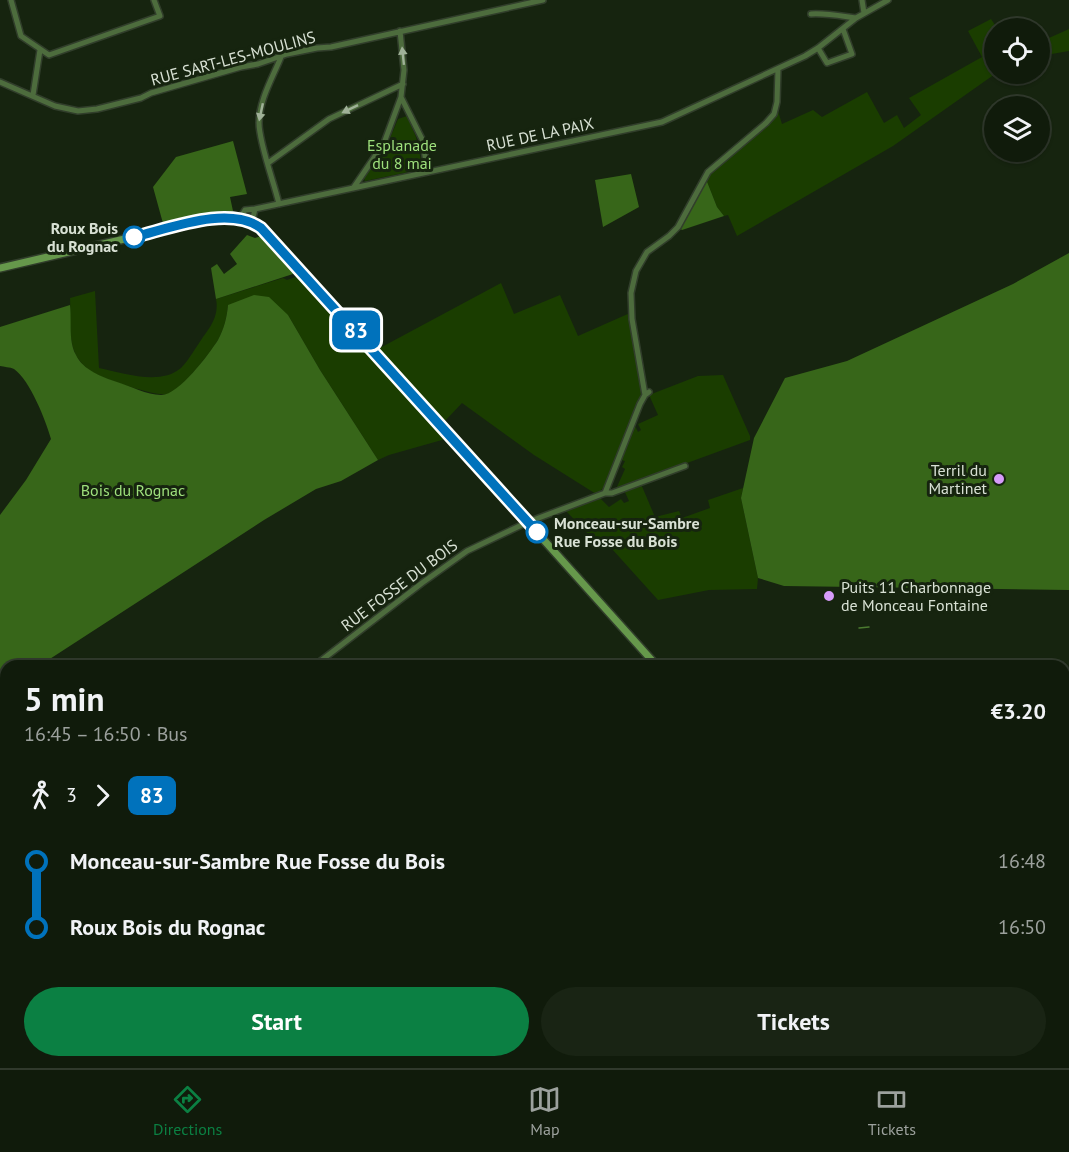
<!DOCTYPE html>
<meta charset="utf-8">
<style>
:root{--surface:#101b0b;--page:#192414;--text:#f1f3f6;--muted:#9ca19d;--line:#30392c;--accent:#0b8043}
body{margin:0;font-family:"PT Sans",sans-serif;background:var(--page);color:var(--text);height:100vh;display:flex;flex-direction:column;font-size:22px;white-space:nowrap}
*{box-sizing:border-box;margin:0}
p{font-size:20px;color:var(--muted)}
.icon{flex:none;width:33px;height:33px;fill:none;stroke:currentColor;stroke-width:2;stroke-linecap:round;stroke-linejoin:round}
.map{position:relative;flex:1;overflow:hidden}
.details{position:absolute;left:0px;top:660px;width:1070px;height:408px;display:flex;flex-direction:column;background:var(--surface);border-radius:18px 18px 0 0;box-shadow:0 2px 4px #0004,0 0 0 2px var(--line)}
.details>*{flex:none}
.badge{padding:0 12px;border-radius:9px;font-size:21px;line-height:39px}
.controls{position:absolute;left:984px;top:18px;display:grid;gap:12px}
.controls a{display:grid;place-items:center;width:66px;height:66px;border-radius:50%;background:var(--surface);box-shadow:0 2px 4px #0004,0 0 0 2px var(--line);font-size:30px}
.map>.badge{position:absolute;translate:-50% -50%;box-shadow:0 0 0 3px #fff}
.legs{display:flex;align-items:center;gap:9px;height:66px;padding:0 24px;font-size:20px}
.legs p{margin-inline-start:auto}
.headline{display:flex;align-items:center;justify-content:space-between;height:102px;padding:0 24px}
h1{font-size:33px;font-weight:600;line-height:45px}
.button{display:flex;gap:12px;margin-top:auto;padding:12px 24px}
.button a{flex:1;height:69px;border-radius:36px;background:var(--accent);color:#fff;font-size:24px;font-weight:600;line-height:69px;text-align:center}
.button a+a{background:var(--page);color:var(--text)}
ul{padding:0 24px;list-style:none}
li{display:flex;align-items:center;gap:21px;height:66px;font-size:22px}
li i{display:grid;place-items:center;width:9px;height:100%;margin:0 8px;background:currentColor}
li i::after{content:'';width:15px;height:15px;margin:-8px;border:4px solid;border-radius:50%;background:var(--surface)}
li p{margin-inline-start:auto}
li:first-child i{background:linear-gradient(#0000 50%,currentColor 0)}
li:last-child i{background:linear-gradient(currentColor 50%,#0000 0)}
.menu{display:flex;justify-content:space-around;align-items:center;height:84px;border-top:2px solid var(--line);background:var(--surface);font-size:16px;color:var(--muted)}
.menu a{display:grid;justify-items:center;gap:3px}
.menu .current{color:var(--accent)}
.map>svg:first-child{display:block}
.green{fill:#1a3d00}
.forest{fill:#376619}
.lines{fill:none;stroke-linecap:round;stroke-linejoin:round}
.stream{stroke:#4b7a30;stroke-width:1.5}
.street-casing{stroke:#313e2b;stroke-width:8}
.secondary-casing{stroke:#313e2b;stroke-width:10}
.street{stroke:#4d6c3d;stroke-width:5}
.secondary{stroke:#66984b;stroke-width:7}
.rail{stroke:#9ea899;stroke-width:1.5;stroke-dasharray:10 10;stroke-linecap:butt}
.oneway{fill:#a0b298}
.line-1-casing{stroke:#fff;stroke-width:14}
.line-1{stroke:#0072bc;stroke-width:9}
.stop-1-dot{fill:#fff;stroke:#0072bc;stroke-width:3}
.poi-dot{fill:#d69bf9;stroke:#16240f;stroke-width:2}
.labels{text-anchor:middle;dominant-baseline:central;stroke-width:6;stroke-linejoin:round;paint-order:stroke}
.street-label{font-size:16px;fill:#d8e1d4;stroke:#16240f}
.park-label{font-size:16px;fill:#9ee07c;stroke:#16240f}
.stop-label{font-size:16px;font-weight:bold;fill:#d8e1d4;stroke:#16240f;text-anchor:end}
.poi-label{font-size:16px;fill:#d8e1d4;stroke:#16240f;text-anchor:end}
</style>
<div class="map">
<svg width="1069" height="1068" viewBox="0 0 1069 1068">
<rect width="100%" height="100%" fill="#16240f"/>
<path class="green" d="M 991,19 L 997,28 L 994,28 L 995,74 L 893,146 L 737,236 L 728,215 L 724,216 L 717,207 L 706,179 L 712,170 L 776,116 L 778,111 L 782,124 L 813,110 L 822,117 L 867,92 L 884,123 L 897,115 L 904,128 L 921,115 L 909,98 L 982,57 L 968,31 Z
M 1069,29 L 1069,51 L 1040,56 L 1040,42 Z
M 407,116 L 416,137 L 423,169 L 365,181 L 363,176 L 385,150 L 398,119 Z
M 301,275 L 449,438 L 389,455 L 378,460 L 320,370 L 288,315 L 228,305 C 227,317 224,329 218,340 C 211,352 181,390 169,394 C 159,398 100,378 90,371 C 85,367 77,359 75,353 C 68,337 71,316 70,298 L 95,291 L 99,368 C 123,373 160,386 181,368 C 189,360 196,347 203,337 C 212,325 219,314 216,299 L 283,278 L 287,280 Z
M 501,283 L 514,314 L 560,295 L 578,336 L 630,313 L 642,393 L 607,484 L 598,493 L 596,494 L 534,455 L 462,403 L 444,422 L 378,349 Z
M 723,375 L 750,436 L 750,440 L 616,489 L 625,469 L 622,467 L 625,461 L 621,460 L 634,424 L 638,432 L 641,430 L 638,424 L 658,415 L 649,395 L 698,376 Z
M 641,484 L 655,517 L 679,511 L 682,518 L 710,508 L 708,500 L 743,488 L 741,498 L 758,578 L 757,589 L 709,590 L 658,600 L 603,539 L 595,541 L 566,511 L 600,498 L 609,507 L 621,499 L 624,503 L 629,501 L 624,490 Z"/>
<path class="forest" d="M 233,141 L 247,194 L 230,197 L 233,211 L 164,227 L 153,187 L 176,157 Z
M 631,174 L 639,207 L 603,227 L 595,180 Z
M 706,179 L 717,207 L 724,216 L 682,230 L 679,228 Z
M 247,235 L 255,238 L 265,235 L 299,272 L 216,299 L 211,268 L 217,264 L 224,274 L 237,264 L 230,254 Z
M 1069,253 L 1069,590 L 784,586 L 758,578 L 741,498 L 754,438 L 785,378 L 847,361 L 1013,284 Z
M 254,295 L 269,297 L 288,315 L 320,370 L 378,460 L 341,481 L 316,489 L 264,520 L 39,666 L 6,666 L 6,737 L 0,738 L 0,515 L 26,480 L 51,439 C 46,421 30,380 14,369 C 10,367 4,367 0,366 L 0,327 L 70,305 C 72,321 68,341 76,355 C 83,370 102,377 117,382 C 130,386 147,395 161,395 C 178,396 209,354 218,340 C 224,329 227,317 228,305 Z
M 154,1062 L 236,1062 L 230,1068 L 159,1068 Z"/>
<g class="lines">
<path class="stream" d="M 859,628 L 869,627"/>
<defs>
<path id="street" d="M 11,0 L 21,36 L 49,55 L 160,16 L 154,0
M 862,0 L 864,13
M 811,14 C 826,13 841,16 856,18
M 400,31 L 404,70 L 401,97 L 422,139 L 428,172
M 818,48 L 827,63 L 852,54 L 843,29
M 0,82 L 55,106 L 78,111 L 97,109 L 141,98 L 151,93 L 241,67 L 258,64 L 287,54 L 317,48 L 331,47 L 543,0
M 33,95 L 40,50
M 268,163 L 329,119 L 403,84
M 354,187 L 384,143 L 401,97
M 279,204 C 274,182 259,143 259,123 C 259,100 273,77 281,57
M 255,209 L 662,122 L 805,56 L 818,48 L 856,18 L 888,0
M 240,218 L 245,210 L 255,209 L 252,222
M 645,395 L 632,319 L 631,293 L 636,271 L 647,252 L 669,236 L 678,227 L 708,172 L 766,123 L 774,114 L 777,102 L 778,69
M 605,493 L 640,404 L 645,395 L 649,392
M 314,666 L 422,583 L 467,551 L 528,522 L 605,493 L 612,493 L 685,466
M 0,904 L 6,900"/>
<path id="secondary" d="M 0,268 L 219,217 C 244,215 260,225 277,243 L 657,666
M 1013,1062 L 1018,1068"/>
</defs>
<use href="#street" class="street-casing"/>
<use href="#secondary" class="secondary-casing"/>
<use href="#street" class="street"/>
<use href="#secondary" class="secondary"/>
<path class="rail" d="M 0,748 L 6,747
M 1064,855 L 1069,856"/>
</g>
<defs><path id="oneway-solid" d="M-6-.8H1V-3.2L6.5 0L1 3.2V.8H-6Z" transform="scale(1.5)"/></defs>
<g class="oneway">
<use href="#oneway-solid" transform="translate(403 56) rotate(-96)"/>
<use href="#oneway-solid" transform="translate(350 109) rotate(154)"/>
<use href="#oneway-solid" transform="translate(261 112) rotate(102)"/>
</g>
<g class="lines">
<defs>
<path id="line-1" d="M 134,237 C 171,228 229,205 261,228 L 537,532"/>
</defs>
<use href="#line-1" class="line-1-casing"/>
<use href="#line-1" class="line-1"/>
</g>
<g class="stop-1-dot">
<circle cx="134" cy="237" r="10"/>
<circle cx="537" cy="532" r="10"/>
</g>
<g class="poi-dot">
<circle cx="999" cy="479" r="6"/>
<circle cx="829" cy="596" r="6"/>
</g>
<g class="labels">
<g class="street-label">
<text transform="translate(233 58) rotate(-15)">RUE SART-LES-MOULINS</text>
<text transform="translate(540 134) rotate(-12)">RUE DE LA PAIX</text>
<text transform="translate(399 585) rotate(-37)">RUE FOSSE DU BOIS</text>
</g>
<g class="park-label">
<text x="402" y="145">Esplanade<tspan x="402" dy="18">du 8 mai</tspan></text>
<text x="133" y="490">Bois du Rognac</text>
</g>
<g class="stop-label">
<text x="118" y="228">Roux Bois<tspan x="118" dy="18">du Rognac</tspan></text>
<text x="554" y="523" text-anchor="start">Monceau-sur-Sambre<tspan x="554" dy="18">Rue Fosse du Bois</tspan></text>
</g>
<g class="poi-label">
<text x="987" y="470">Terril du<tspan x="987" dy="18">Martinet</tspan></text>
<text x="841" y="587" text-anchor="start">Puits 11 Charbonnage<tspan x="841" dy="18">de Monceau Fontaine</tspan></text>
</g>
</g>
</svg>
<div class="controls">
<a><svg class="icon" aria-label="locate" viewBox="0 0 24 24"><circle cx="12" cy="12" r="6"/><path d="M12 2v4M12 18v4M2 12h4M18 12h4"/></svg></a>
<a><svg class="icon" aria-label="layers" viewBox="0 0 24 24"><path d="M12 4l9 5-9 5-9-5zM3 14l9 5 9-5"/></svg></a>
</div>
<b class="badge" style="left:356px;top:330px;background:#0072bc;color:#fff">83</b>
<section class="details">
<div class="headline"><div><h1>5 min</h1><p>16:45 – 16:50 · Bus</p></div><b>€3.20</b></div>
<div class="legs"><svg class="icon" aria-label="walk" viewBox="0 0 24 24"><circle cx="13" cy="4" r="2"/><path d="M13 8l-2 6 4 7M11 14l-3 7M7 12l3-4h3l4 4"/></svg>3<svg class="icon" aria-label="forward" viewBox="0 0 24 24"><path d="M9 5l7 7-7 7"/></svg><b class="badge" style="background:#0072bc;color:#fff">83</b></div>
<ul>
<li><i style="color:#0072bc"></i><b>Monceau-sur-Sambre Rue Fosse du Bois</b><p>16:48</p></li>
<li><i style="color:#0072bc"></i><b>Roux Bois du Rognac</b><p>16:50</p></li>
</ul>
<div class="button"><a>Start</a><a>Tickets</a></div>
</section>
</div>
<nav class="menu">
<a class="current"><svg class="icon" aria-label="directions" viewBox="0 0 24 24"><path d="M12 3l9 9-9 9-9-9zM9 14v-3h6M13 9l2 2-2 2"/></svg>Directions</a>
<a><svg class="icon" aria-label="map" viewBox="0 0 24 24"><path d="M3 6l6-2 6 2 6-2v14l-6 2-6-2-6 2zM9 4v14M15 6v14"/></svg>Map</a>
<a><svg class="icon" aria-label="tickets" viewBox="0 0 24 24"><path d="M3 7h18v10H3zM15 7v10"/></svg>Tickets</a>
</nav>
